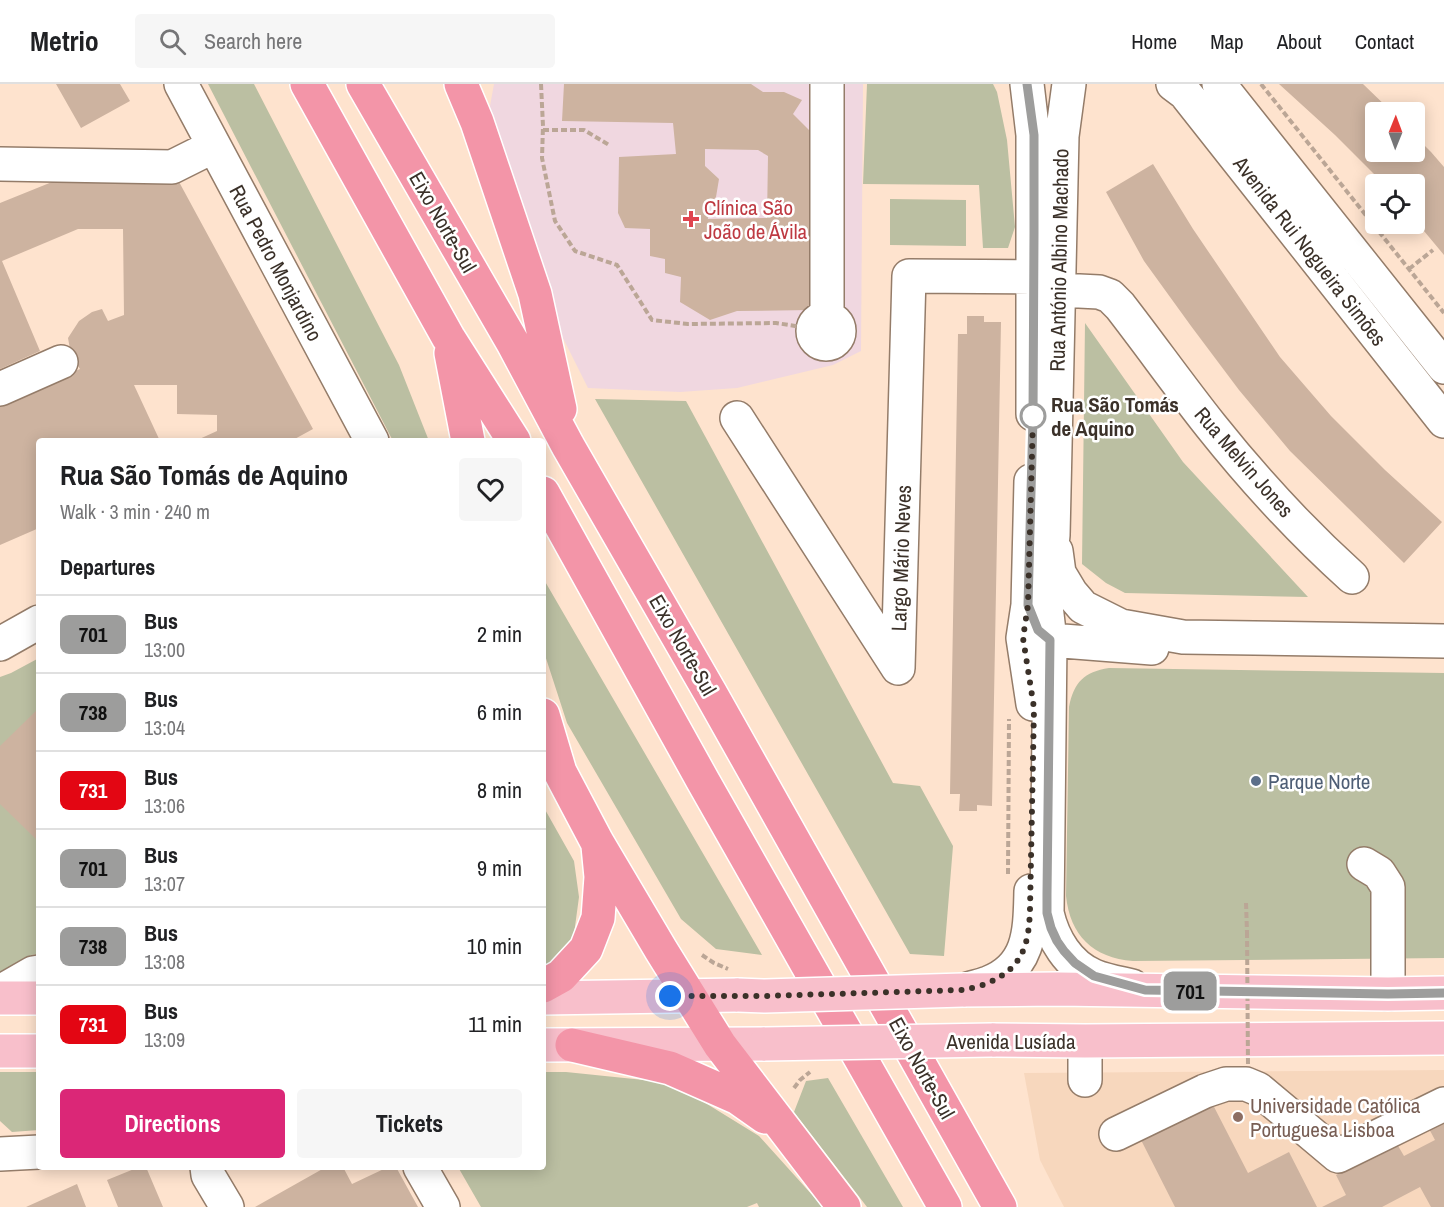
<!DOCTYPE html>
<meta charset="utf-8">
<style>
:root{--surface:#fff;--page:#f6f6f6;--text:#202124;--muted:#757577;--line:#e0e0e0;--accent:#db2777}
body{margin:0;font-family:"Archivo Narrow",sans-serif;background:var(--page);color:var(--text);height:100vh;display:flex;flex-direction:column;font-size:22px;white-space:nowrap}
*{box-sizing:border-box;margin:0}
p{font-size:20px;color:var(--muted)}
.icon{flex:none;width:33px;height:33px;fill:none;stroke:currentColor;stroke-width:2;stroke-linecap:round;stroke-linejoin:round}
.map{position:relative;flex:1;overflow:hidden}
.drawer{position:absolute;left:36px;top:354px;width:510px;height:732px;display:flex;flex-direction:column;background:var(--surface);border-radius:6px;box-shadow:0 3px 15px #0003}
.drawer>*{flex:none}
.badge{padding:0 12px;border-radius:9px;font-size:21px;line-height:39px}
.needle{width:39px;rotate:1deg}
.buttons{position:absolute;left:1365px;top:18px;display:grid;gap:12px}
.buttons a{display:grid;place-items:center;width:60px;height:60px;border-radius:6px;background:var(--surface);box-shadow:0 3px 15px #0003;font-size:30px}
.you{position:absolute;width:30px;height:30px;margin:-15px;border:4px solid #fff;border-radius:50%;background:#1a73e8;box-shadow:0 0 0 9px #1a73e833}
.map>.badge{position:absolute;translate:-50% -50%;box-shadow:0 0 0 3px #fff}
h2{padding:0 24px;font-size:22px;line-height:54px}
.round{display:grid;place-items:center;flex:none;width:63px;height:63px;border-radius:6px;background:var(--page)}
.overview{display:flex;align-items:center;justify-content:space-between;height:102px;padding:0 24px}
h1{font-size:28px;font-weight:800;line-height:45px}
.action{display:flex;gap:12px;margin-top:auto;padding:12px 24px}
.action a{flex:1;height:69px;border-radius:6px;background:var(--accent);color:#fff;font-size:24px;font-weight:800;line-height:69px;text-align:center}
.action a+a{background:var(--page);color:var(--text)}
ul{padding:0;list-style:none}
li{display:flex;align-items:center;gap:18px;height:78px;padding:0 24px;border-top:2px solid var(--line)}
li div{flex:1}
li b{display:block;font-size:22px}
li em{font-style:normal}
li .badge{min-width:66px;font-weight:700;text-align:center}
header{display:flex;align-items:center;gap:36px;box-sizing:border-box;height:84px;padding:0 30px;background:var(--surface);border-bottom:2px solid var(--line)}
header strong{font-size:28px}
nav{display:flex;gap:33px;margin-inline-start:auto;font-size:21px}
.search{width:420px;height:54px;background:var(--page);display:flex;align-items:center;gap:15px;box-sizing:border-box;padding:0 21px;border-radius:6px;color:var(--muted);font-size:22px}
.map>svg:first-child{display:block}
.built{fill:#f7d7bd}
.medical{fill:#f0d7e0}
.green{fill:#bbbfa2}
.building{fill:#cdb3a0;fill-rule:evenodd}
.lines{fill:none;stroke-linecap:round;stroke-linejoin:round}
.minor-casing{stroke:#947c69;stroke-width:36}
.major-casing{stroke:#fff;stroke-width:36}
.highway-casing{stroke:#fff;stroke-width:36}
.path{stroke:#bba696;stroke-width:4;stroke-dasharray:6 3;stroke-linecap:butt}
.minor{stroke:#fff;stroke-width:33}
.major{stroke:#f8bfcb;stroke-width:33}
.highway{stroke:#f395a8;stroke-width:33}
.major-bridge-casing{stroke:#fff;stroke-width:36;stroke-linecap:butt}
.path-bridge{stroke:#bba696;stroke-width:4;stroke-dasharray:6 3;stroke-linecap:butt}
.major-bridge{stroke:#f8bfcb;stroke-width:33}
.line-casing{stroke:#fff;stroke-width:14}
.line{stroke:#9d9d9c;stroke-width:9}
.walk{stroke:#3b3129;stroke-width:6;stroke-dasharray:0 10.8}
.health-dot{fill:#e0444e;stroke:#fff;stroke-width:2}
.stop-dot{fill:#fff;stroke:#9d9d9c;stroke-width:3}
.service-dot{fill:#5c6f8a;stroke:#fff;stroke-width:2}
.education-dot{fill:#8d6e63;stroke:#fff;stroke-width:2}
.labels{text-anchor:middle;dominant-baseline:central;stroke-width:5;stroke-linejoin:round;paint-order:stroke}
.health-label{font-size:21px;fill:#be3a42;stroke:#fff;text-anchor:start}
.street-label{font-size:21px;fill:#3b3129;stroke:#fff}
.stop-label{font-size:21px;font-weight:bold;fill:#3b3129;stroke:#fff;text-anchor:start}
.service-label{font-size:21px;fill:#4e5e75;stroke:#fff;text-anchor:start}
.education-label{font-size:21px;fill:#785e54;stroke:#fff;text-anchor:start}
</style>
<header>
<strong>Metrio</strong>
<div class="search"><svg class="icon" aria-label="search" viewBox="0 0 24 24"><circle cx="10" cy="10" r="6"/><path d="M15 15l6 6"/></svg>Search here</div>
<nav><a>Home</a><a>Map</a><a>About</a><a>Contact</a></nav>
</header>
<div class="map">
<svg width="1444" height="1123" viewBox="0 0 1444 1123">
<rect width="100%" height="100%" fill="#fee3ce"/>
<path class="built" d="M 1444,986 L 1444,1123 L 1064,1123 L 1040,1076 L 1024,989 Z"/>
<path class="medical" d="M 494,0 L 863,0 L 861,267 L 833,281 L 737,304 L 680,308 L 588,304 L 554,236 L 488,33 Z"/>
<path class="green" d="M 208,0 L 254,0 L 399,281 L 429,357 L 393,357 Z
M 867,0 L 993,0 L 997,8 L 1007,56 L 1015,143 L 1008,164 L 983,164 L 979,101 L 863,100 Z
M 890,115 L 966,116 L 966,162 L 890,161 Z
M 1085,239 L 1183,378 L 1308,513 L 1125,509 L 1106,499 L 1082,480 Z
M 595,315 L 686,317 L 893,699 L 920,702 L 953,762 L 944,872 L 910,870 Z
M 543,494 L 762,871 L 716,865 L 681,835 L 567,639 L 543,565 Z
M 39,574 L 39,870 L 31,871 L 0,890 L 0,593 L 11,589 Z
M 1109,584 L 1444,589 L 1444,874 L 1133,877 C 1093,874 1070,851 1066,812 L 1069,623 C 1074,598 1084,588 1109,584 Z
M 543,722 L 574,777 L 579,813 L 574,850 L 564,873 L 543,882 Z
M 0,988 L 39,988 L 39,1046 L 12,1048 L 0,1037 Z
M 543,988 L 566,988 L 673,999 L 759,1052 L 823,1123 L 759,1123 L 757,1119 L 747,1123 L 481,1123 L 458,1083 L 543,1083 Z
M 828,994 L 903,1123 L 867,1123 L 794,1028 L 806,997 Z"/>
<path class="building" d="M 56,0 L 120,0 L 130,17 L 81,44 Z
M 564,0 L 751,0 L 763,8 L 784,8 L 802,16 L 793,30 L 810,47 L 812,143 L 811,226 L 737,227 L 710,236 L 680,218 L 681,193 L 665,189 L 665,175 L 650,172 L 650,145 L 625,144 L 618,129 L 619,73 L 676,70 L 673,39 L 562,37 ZM 705,65 L 758,66 L 768,72 L 767,134 L 708,135 L 707,123 L 716,113 L 719,95 L 705,82 Z
M 1279,0 L 1363,0 L 1392,28 L 1376,28 L 1376,68 L 1414,68 L 1414,51 L 1431,68 L 1444,83 L 1444,171 L 1414,135 L 1414,100 L 1384,100 L 1335,51 Z
M 1153,80 L 1193,145 L 1280,273 L 1331,332 L 1385,386 L 1442,438 L 1404,479 L 1290,367 L 1239,306 L 1191,242 L 1144,177 L 1106,108 Z
M 178,96 L 313,345 L 291,357 L 195,357 L 217,347 L 217,331 L 177,330 L 177,301 L 134,301 L 160,357 L 39,357 L 39,444 L 0,461 L 0,319 L 80,285 L 71,271 L 68,254 L 79,237 L 92,228 L 102,225 L 108,237 L 124,231 L 123,145 L 78,145 L 2,177 L 40,267 L 0,285 L 0,119 L 52,98 Z
M 967,232 L 984,232 L 984,238 L 1001,238 L 992,722 L 977,721 L 977,727 L 959,727 L 960,710 L 950,710 L 958,250 L 967,250 Z
M 39,624 L 39,758 L 0,720 L 0,662 Z
M 1211,1017 L 1248,1089 L 1289,1068 L 1317,1123 L 1175,1123 L 1140,1054 Z
M 1444,1032 L 1444,1123 L 1431,1123 L 1420,1103 L 1382,1123 L 1322,1123 L 1346,1111 L 1336,1091 L 1397,1060 L 1404,1072 L 1435,1056 L 1427,1041 Z
M 139,1083 L 146,1083 L 163,1123 L 118,1123 L 107,1096 Z
M 326,1083 L 343,1083 L 352,1100 L 388,1083 L 396,1083 L 418,1123 L 255,1123 Z
M 77,1100 L 86,1123 L 26,1123 Z"/>
<g class="lines">
<defs>
<path id="minor" d="M 181,0 L 372,357
M 1027,0 L 1033,51 L 1033,330
M 1069,0 L 1062,52 L 1053,451 L 1046,522 L 1050,556 L 1047,829 C 1053,855 1068,881 1094,892 C 1106,897 1119,899 1132,902
M 1173,0 L 1185,9 L 1444,337
M 1219,0 L 1444,283
M 0,80 L 172,83 L 214,62
M 1059,206 L 1099,208 L 1110,212 L 1120,222 C 1151,262 1180,303 1211,342 C 1254,396 1301,447 1352,493
M 827,234 L 827,0
M813 247a13 13 0 1 1 26 0a13 13 0 1 1-26 0Z
M 0,305 L 61,278
M 737,334 L 898,584 L 909,192 L 1034,193
M 1031,397 L 1028,521 L 1023,554 L 1033,620
M 1056,467 L 1059,489 L 1071,509 L 1083,523 L 1121,542 L 1183,553 L 1444,557
M 1035,539 L 1038,546 L 1050,556 L 1152,564
M 0,560 L 39,538
M 1364,780 L 1379,789 L 1388,803 L 1388,910
M 965,906 C 973,903 981,902 988,899 C 1031,883 1030,845 1031,807
M 0,908 L 33,889 L 39,888
M 1085,996 L 1085,957
M 1116,1050 L 1205,1007 L 1226,1000 L 1246,1000 L 1258,1005 L 1338,1072 L 1444,1020
M 0,1070 L 39,1068
M 207,1083 L 208,1091 L 227,1123
M 420,1083 L 443,1123"/>
<path id="major" d="M 963,906 L 1058,905 L 1388,910 L 1444,909
M 0,914 L 39,914
M 543,914 L 738,911
M 992,956 L 1085,957 L 1444,954
M 543,961 L 765,960
M 0,967 L 39,967"/>
<path id="highway" d="M 307,0 L 448,253 L 514,357
M 363,0 L 513,259 L 568,362 L 711,610 L 1000,1123
M 461,0 L 477,38 L 535,210 L 560,325
M 451,269 L 468,357
M 543,409 L 703,697 L 945,1123
M 543,631 L 560,688 L 597,758 L 661,866 L 720,961 L 844,1123
M 543,902 L 561,892 L 586,865 L 598,834 L 601,793 L 598,762
M 572,961 L 670,984 L 738,1014 L 765,1033"/>
</defs>
<use href="#minor" class="minor-casing"/>
<use href="#major" class="major-casing"/>
<use href="#highway" class="highway-casing"/>
<path class="path" d="M 541,0 L 543,42 L 542,74 L 555,137 L 575,167 L 617,181 L 652,236 L 688,240 L 776,239 L 802,243
M 1261,0 L 1444,229
M 543,46 L 584,46 L 609,61
M 1409,185 L 1433,166
M 1008,790 L 1009,635
M 1246,819 L 1247,848
M 794,1004 L 800,996 L 810,988"/>
<use href="#minor" class="minor"/>
<use href="#major" class="major"/>
<use href="#highway" class="highway"/>
<defs>
<path id="major-bridge" d="M 738,911 L 765,912 L 963,906
M 765,960 L 992,956"/>
</defs>
<use href="#major-bridge" class="major-bridge-casing"/>
<path class="path-bridge" d="M 1247,848 L 1248,982
M 702,871 L 714,879 L 728,885"/>
<use href="#major-bridge" class="major-bridge"/>
</g>
<g class="lines">
<defs>
<path id="line" d="M 1027,0 L 1034,51 L 1034,149 L 1033,333 L 1028,521 L 1038,546 L 1050,556 L 1047,810 L 1047,829 L 1051,844 L 1057,857 L 1064,867 L 1075,879 L 1094,892 L 1145,906 L 1388,910 L 1444,909"/>
</defs>
<use href="#line" class="line-casing"/>
<use href="#line" class="line"/>
<path class="walk" d="M 670,912 L 765,912 L 963,906 C 972,904 982,902 990,898 C 1024,883 1029,858 1030,825 L 1034,624 L 1023,554 L 1028,521 L 1033,332"/>
</g>
<path class="health-dot" d="M688 126h6v6h6v6h-6v6h-6v-6h-6v-6h6z"/>
<circle class="stop-dot" cx="1033" cy="332" r="12"/>
<circle class="service-dot" cx="1256" cy="697" r="6"/>
<circle class="education-dot" cx="1238" cy="1033" r="6"/>
<g class="labels">
<g class="health-label">
<text x="704" y="123">Clínica São<tspan x="704" dy="24">João de Ávila</tspan></text>
</g>
<g class="street-label">
<text transform="translate(443 138) rotate(60)">Eixo Norte-Sul</text>
<text transform="translate(1310 167) rotate(52)">Avenida Rui Nogueira Simões</text>
<text transform="translate(1059 176) rotate(-89)">Rua António Albino Machado</text>
<text transform="translate(276 179) rotate(62)">Rua Pedro Monjardino</text>
<text transform="translate(1244 378) rotate(49)">Rua Melvin Jones</text>
<text transform="translate(901 474) rotate(-88)">Largo Mário Neves</text>
<text transform="translate(683 561) rotate(60)">Eixo Norte-Sul</text>
<text x="1011" y="957">Avenida Lusíada</text>
<text transform="translate(922 984) rotate(61)">Eixo Norte-Sul</text>
</g>
<g class="stop-label">
<text x="1051" y="320">Rua São Tomás<tspan x="1051" dy="24">de Aquino</tspan></text>
</g>
<g class="service-label">
<text x="1268" y="697">Parque Norte</text>
</g>
<g class="education-label">
<text x="1250" y="1021">Universidade Católica<tspan x="1250" dy="24">Portuguesa Lisboa</tspan></text>
</g>
</g>
</svg>
<div class="buttons">
<a><svg class="needle" viewBox="-14 -14 28 28"><path d="M0-13l5 13h-10z" fill="#e53935"/><path d="M0 13l5-13h-10z" fill="#757577"/></svg></a>
<a><svg class="icon" aria-label="locate" viewBox="0 0 24 24"><circle cx="12" cy="12" r="6"/><path d="M12 2v4M12 18v4M2 12h4M18 12h4"/></svg></a>
</div>
<div class="you" style="left:670px;top:912px"></div>
<b class="badge" style="left:1190px;top:907px;background:#9d9d9c;color:#111">701</b>
<section class="drawer">
<div class="overview"><div><h1>Rua São Tomás de Aquino</h1><p>Walk · 3 min · 240 m</p></div><a class="round"><svg class="icon" aria-label="heart" viewBox="0 0 24 24"><path d="M12 20l-8-8c-3-5 5-10 8-4 3-6 11-1 8 4z"/></svg></a></div>
<h2>Departures</h2>
<ul>
<li><span class="badge" style="background:#9d9d9c;color:#111">701</span><div><b>Bus</b><p>13:00</p></div><em>2 min</em></li>
<li><span class="badge" style="background:#9d9d9c;color:#111">738</span><div><b>Bus</b><p>13:04</p></div><em>6 min</em></li>
<li><span class="badge" style="background:#e30613;color:#fff">731</span><div><b>Bus</b><p>13:06</p></div><em>8 min</em></li>
<li><span class="badge" style="background:#9d9d9c;color:#111">701</span><div><b>Bus</b><p>13:07</p></div><em>9 min</em></li>
<li><span class="badge" style="background:#9d9d9c;color:#111">738</span><div><b>Bus</b><p>13:08</p></div><em>10 min</em></li>
<li><span class="badge" style="background:#e30613;color:#fff">731</span><div><b>Bus</b><p>13:09</p></div><em>11 min</em></li>
</ul>
<div class="action"><a>Directions</a><a>Tickets</a></div>
</section>
</div>
